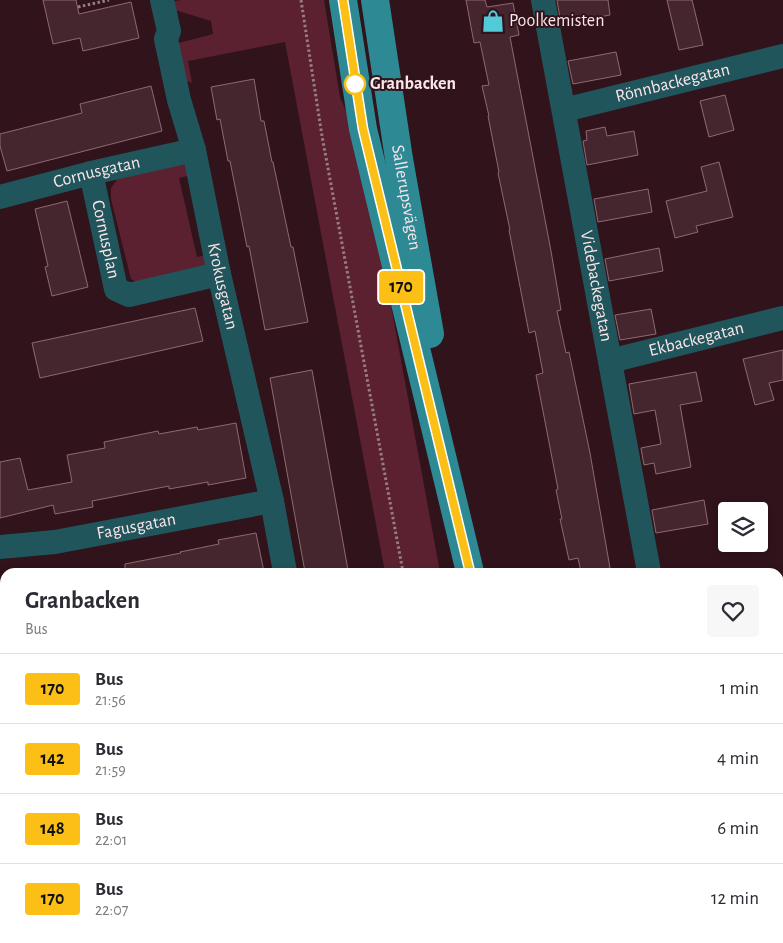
<!DOCTYPE html>
<meta charset="utf-8">
<style>
:root{--surface:#fff;--page:#f7f7f7;--text:#2b2b33;--muted:#7c7c81;--line:#e1e1e2}
body{margin:0;font-family:"Alegreya Sans",sans-serif;background:var(--page);color:var(--text);height:100vh;display:flex;flex-direction:column;font-size:19px;white-space:nowrap}
*{box-sizing:border-box;margin:0}
p{font-size:16px;color:var(--muted)}
.icon{flex:none;width:28px;height:28px;fill:none;stroke:currentColor;stroke-width:2;stroke-linecap:round;stroke-linejoin:round}
.map{position:relative;flex:1;overflow:hidden}
.panel{position:absolute;left:0px;top:568px;width:784px;height:376px;display:flex;flex-direction:column;background:var(--surface);border-radius:15px 15px 0 0;box-shadow:0 2px 8px #0003}
.panel>*{flex:none}
.badge{padding:0 10px;border-radius:4px;font-size:18px;line-height:32px}
.controls{position:absolute;left:718px;top:502px;display:grid;gap:10px}
.controls a{display:grid;place-items:center;width:50px;height:50px;border-radius:5px;background:var(--surface);box-shadow:0 2px 8px #0003;font-size:25px}
.map>.badge{position:absolute;translate:-50% -50%;box-shadow:0 0 0 2px #fff}
.round{display:grid;place-items:center;flex:none;width:52px;height:52px;border-radius:5px;background:var(--page)}
.summary{display:flex;align-items:center;justify-content:space-between;height:85px;padding:0 25px}
h1{font-size:24px;font-weight:600;line-height:38px}
ul{padding:0;list-style:none}
li{display:flex;align-items:center;gap:15px;height:70px;padding:0 25px;border-top:1px solid var(--line)}
li div{flex:1}
li b{display:block;font-size:19px}
li em{font-style:normal}
li .badge{min-width:55px;font-weight:700;text-align:center}
.map>svg:first-child{display:block}
.green{fill:#5b2131}
.building{fill:#46262e;stroke:#8e6971}
.lines{fill:none;stroke-linecap:round;stroke-linejoin:round}
.path{stroke:#977e84;stroke-width:3;stroke-dasharray:2.5 2.5;stroke-linecap:butt}
.minor{stroke:#20555c;stroke-width:24}
.major{stroke:#2d8994;stroke-width:28}
.line-casing{stroke:#fff;stroke-width:11}
.line{stroke:#fbbf15;stroke-width:8}
.stop-dot{fill:#fff;stroke:#fbbf15;stroke-width:2.5}
.labels{text-anchor:middle;dominant-baseline:central;stroke-width:4;stroke-linejoin:round;paint-order:stroke}
.poi-label{font-size:18px;fill:#fae5e9;stroke:#31131b;text-anchor:start}
.street-label{font-size:18px;fill:#fae5e9;stroke:#31131b}
.stop-label{font-size:18px;font-weight:bold;fill:#fae5e9;stroke:#31131b;text-anchor:start}
</style>
<div class="map">
<svg width="783" height="943" viewBox="0 0 783 943">
<rect width="100%" height="100%" fill="#31131b"/>
<path class="green" d="M 181,0 L 324,0 L 340,97 L 353,127 L 380,246 L 440,572 L 385,572 L 285,42 L 188,61 L 192,83 L 177,77 L 171,45 L 213,34 L 211,21 L 172,9 L 170,2 Z
M 185,163 L 192,175 L 179,178 L 197,257 L 212,254 L 212,267 L 144,286 L 131,279 L 111,199 L 111,188 L 121,174 Z
M 451,939 L 520,939 L 521,943 L 452,943 Z"/>
<path class="building" d="M 43,0 L 76,0 L 79,14 L 131,2 L 139,38 L 83,51 L 80,38 L 53,44 Z
M 466,0 L 485,0 L 487,7 L 513,3 L 519,35 L 510,37 L 551,251 L 561,310 L 557,311 L 566,353 L 569,352 L 590,453 L 610,568 L 605,569 L 605,572 L 581,572 L 578,558 L 569,560 L 560,519 L 562,519 L 556,490 L 558,489 L 536,375 L 543,373 L 535,331 L 529,333 L 509,230 L 510,230 L 498,173 L 499,172 L 488,116 L 489,116 L 482,86 L 489,85 L 480,42 L 474,43 Z
M 557,0 L 608,0 L 610,15 L 561,24 Z
M 667,0 L 692,0 L 703,45 L 679,50 Z
M 616,52 L 621,75 L 573,84 L 568,61 Z
M 254,79 L 261,121 L 264,121 L 272,162 L 273,162 L 291,247 L 293,247 L 308,322 L 265,330 L 249,246 L 247,247 L 230,161 L 228,161 L 220,119 L 217,120 L 211,87 Z
M 151,86 L 162,131 L 7,171 L 0,146 L 0,134 L 82,113 L 80,104 Z
M 725,95 L 734,130 L 709,137 L 700,101 Z
M 605,127 L 607,136 L 634,131 L 638,155 L 587,165 L 583,141 L 587,140 L 586,131 Z
M 719,162 L 733,217 L 696,226 L 698,232 L 675,238 L 666,201 L 707,191 L 701,167 Z
M 648,189 L 652,212 L 598,222 L 594,199 Z
M 67,201 L 88,287 L 52,296 L 45,267 L 48,266 L 35,209 Z
M 659,248 L 663,271 L 609,281 L 605,259 Z
M 195,308 L 203,341 L 40,378 L 32,343 Z
M 651,309 L 656,334 L 620,340 L 615,315 Z
M 783,350 L 783,380 L 769,383 L 774,400 L 755,405 L 743,359 Z
M 312,370 L 348,570 L 335,572 L 305,572 L 270,378 Z
M 696,372 L 702,401 L 680,405 L 691,467 L 656,474 L 654,463 L 644,465 L 641,448 L 661,444 L 655,410 L 634,414 L 629,384 Z
M 236,423 L 246,478 L 208,485 L 208,482 L 169,489 L 169,486 L 92,501 L 93,507 L 55,514 L 53,505 L 0,518 L 0,462 L 20,458 L 28,490 L 72,482 L 67,455 L 105,448 L 104,442 L 158,431 L 159,434 L 197,427 L 198,430 Z
M 704,500 L 708,524 L 656,533 L 652,510 Z
M 256,533 L 264,572 L 125,572 L 125,564 L 181,553 L 180,552 L 219,544 L 218,540 Z"/>
<g class="lines">
<path class="path" d="M 301,0 L 322,136 L 403,572
M 78,7 L 109,0
M 471,939 L 471,943"/>
<g class="minor">
<path id="s1" d="M 162,0 L 169,31 L 166,39 L 179,100 L 194,150 L 219,274 L 272,501 L 285,572"/>
<path id="s2" d="M 543,0 L 649,572"/>
<path id="s3" d="M 564,110 L 783,56"/>
<path id="s4" d="M 91,173 L 116,289 L 129,295 L 219,274"/>
<path id="s5" d="M 0,197 L 91,173 L 194,150"/>
<path id="s6" d="M 610,361 L 783,318"/>
<path id="s7" d="M 0,547 L 55,542 L 272,501"/>
<path d="M 779,593 L 783,592"/>
<path d="M 779,826 L 783,825"/>
<path d="M 353,939 L 354,943"/>
<path d="M 723,939 L 724,943"/>
</g>
<g class="major">
<path d="M 343,0 L 363,129 L 470,572"/>
<path id="s8" d="M 375,0 L 399,159 L 430,334"/>
<path d="M 543,939 L 544,943"/>
</g>
</g>
<g class="lines">
<defs>
<path id="line" d="M 343,0 L 363,129 L 470,572"/>
</defs>
<use href="#line" class="line-casing"/>
<use href="#line" class="line"/>
</g>
<defs>
<symbol id="shop-bare" viewBox="-9 -9 18 18"><path d="M-5-2.5h2.3a2.7 3.5 0 0 1 5.4 0H5L5.5 6h-11ZM-1.5-2.5h3a1.5 2.3 0 0 0-3 0Z" fill="#52cbd9" stroke="#31131b" stroke-width="2.5" paint-order="stroke"/></symbol>
</defs>
<g fill-rule="evenodd">
<use href="#shop-bare" x="477" y="5" width="32" height="32"/>
</g>
<circle class="stop-dot" cx="355" cy="84" r="10"/>
<g class="labels">
<g class="poi-label">
<text x="509" y="21">Poolkemisten</text>
</g>
<g class="street-label">
<text stroke="none"><textPath href="#s3" startOffset="112">Rönnbackegatan</textPath></text>
<text stroke="none"><textPath href="#s5" startOffset="100">Cornusgatan</textPath></text>
<text stroke="none"><textPath href="#s8" startOffset="200">Sallerupsvägen</textPath></text>
<text stroke="none"><textPath href="#s4" startOffset="68">Cornusplan</textPath></text>
<text stroke="none"><textPath href="#s1" startOffset="294">Krokusgatan</textPath></text>
<text stroke="none"><textPath href="#s2" startOffset="291">Videbackegatan</textPath></text>
<text stroke="none"><textPath href="#s6" startOffset="89">Ekbackegatan</textPath></text>
<text stroke="none"><textPath href="#s7" startOffset="138">Fagusgatan</textPath></text>
</g>
<g class="stop-label">
<text x="370" y="84">Granbacken</text>
</g>
</g>
</svg>
<div class="controls">
<a><svg class="icon" aria-label="layers" viewBox="0 0 24 24"><path d="M12 4l9 5-9 5-9-5zM3 14l9 5 9-5"/></svg></a>
</div>
<b class="badge" style="left:401px;top:287px;background:#fbbf15;color:#111">170</b>
<section class="panel">
<div class="summary"><div><h1>Granbacken</h1><p>Bus</p></div><a class="round"><svg class="icon" aria-label="heart" viewBox="0 0 24 24"><path d="M12 20l-8-8c-3-5 5-10 8-4 3-6 11-1 8 4z"/></svg></a></div>
<ul>
<li><span class="badge" style="background:#fbbf15;color:#111">170</span><div><b>Bus</b><p>21:56</p></div><em>1 min</em></li>
<li><span class="badge" style="background:#fbbf15;color:#111">142</span><div><b>Bus</b><p>21:59</p></div><em>4 min</em></li>
<li><span class="badge" style="background:#fbbf15;color:#111">148</span><div><b>Bus</b><p>22:01</p></div><em>6 min</em></li>
<li><span class="badge" style="background:#fbbf15;color:#111">170</span><div><b>Bus</b><p>22:07</p></div><em>12 min</em></li>
</ul>
</section>
</div>
